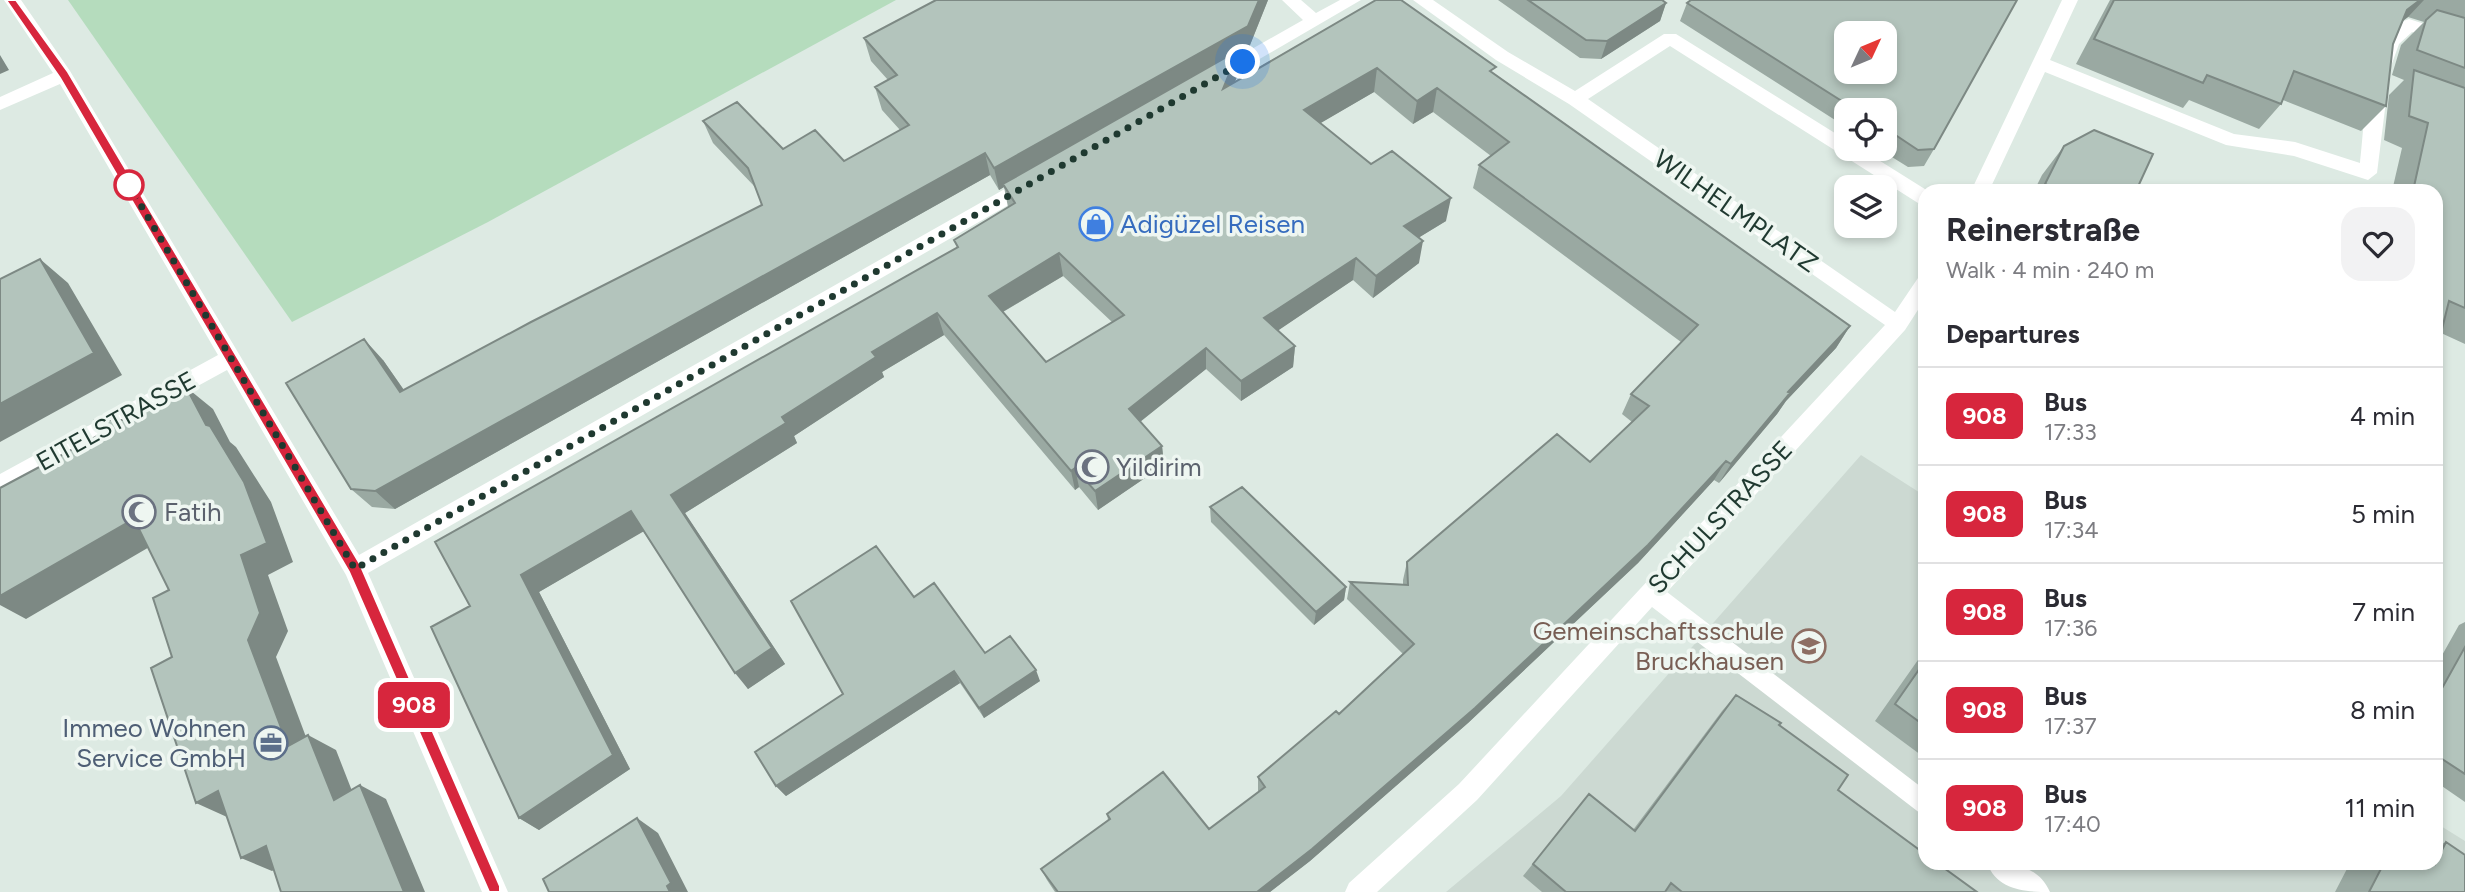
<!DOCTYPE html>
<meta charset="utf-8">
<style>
:root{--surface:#fff;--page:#f2f2f3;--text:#2b2b33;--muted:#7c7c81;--line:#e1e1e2}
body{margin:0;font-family:Figtree,sans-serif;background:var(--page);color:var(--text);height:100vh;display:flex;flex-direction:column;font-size:26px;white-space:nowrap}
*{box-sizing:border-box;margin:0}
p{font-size:23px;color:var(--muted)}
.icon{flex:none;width:38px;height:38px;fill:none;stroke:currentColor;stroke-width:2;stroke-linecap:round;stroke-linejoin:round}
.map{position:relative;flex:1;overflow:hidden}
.panel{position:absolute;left:1918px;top:184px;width:525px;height:686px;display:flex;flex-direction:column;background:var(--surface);border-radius:21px;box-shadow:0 4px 10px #0003}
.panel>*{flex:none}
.badge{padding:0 14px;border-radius:10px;font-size:24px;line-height:46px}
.needle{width:46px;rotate:46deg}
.controls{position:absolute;left:1834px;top:21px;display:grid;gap:14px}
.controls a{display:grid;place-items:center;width:63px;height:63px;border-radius:14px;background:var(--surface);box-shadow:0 4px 10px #0003;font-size:35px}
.you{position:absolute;width:35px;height:35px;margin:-18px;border:5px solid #fff;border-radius:50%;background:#1a73e8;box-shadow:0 0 0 10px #1a73e833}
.map>.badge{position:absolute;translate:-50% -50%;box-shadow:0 0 0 4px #fff}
h2{padding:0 28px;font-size:26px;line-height:63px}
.round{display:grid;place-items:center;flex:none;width:74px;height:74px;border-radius:21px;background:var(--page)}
.headline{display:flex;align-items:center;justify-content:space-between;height:119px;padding:0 28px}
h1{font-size:33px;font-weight:700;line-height:52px}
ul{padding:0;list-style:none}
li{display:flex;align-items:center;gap:21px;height:98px;padding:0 28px;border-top:2px solid var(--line)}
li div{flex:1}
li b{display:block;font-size:26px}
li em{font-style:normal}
li .badge{min-width:77px;font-weight:700;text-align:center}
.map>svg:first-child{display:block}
.built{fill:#ccd9d2}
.green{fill:#b5dcbd}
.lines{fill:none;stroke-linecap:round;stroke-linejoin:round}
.minor{fill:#fff;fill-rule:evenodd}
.wall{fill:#9aa9a2;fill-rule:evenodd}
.shaded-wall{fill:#7d8984}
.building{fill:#b3c4bc;stroke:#7d8984;stroke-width:2;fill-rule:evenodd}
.line{fill:#d7263d;stroke:#fff;stroke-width:2}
.walk{stroke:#1f3930;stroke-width:7;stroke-dasharray:0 12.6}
.stop-dot{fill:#fff;stroke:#d7263d;stroke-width:3.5}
.labels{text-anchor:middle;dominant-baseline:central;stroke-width:7;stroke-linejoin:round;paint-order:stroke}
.street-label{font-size:26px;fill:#1f3930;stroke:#eef6f1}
.shop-label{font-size:26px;fill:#366cbe;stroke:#eef6f1;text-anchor:start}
.worship-label{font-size:26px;fill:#5b616d;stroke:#eef6f1;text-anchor:start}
.education-label{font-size:26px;fill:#785e54;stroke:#eef6f1;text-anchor:end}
.service-label{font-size:26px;fill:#4e5e75;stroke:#eef6f1;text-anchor:end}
</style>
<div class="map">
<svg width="2465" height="892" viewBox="0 0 2465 892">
<rect width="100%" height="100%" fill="#ddeae3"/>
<path class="built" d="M 1861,455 L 1925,496 L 1925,863 L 2436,863 L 2436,823 L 2465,841 L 2465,892 L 1446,892 L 1561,796 Z"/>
<path class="green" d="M 68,0 L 896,0 L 488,222 L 292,322 Z"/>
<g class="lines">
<path class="minor" d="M 4,0 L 21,0 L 70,71 L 359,555 L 1024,178 L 1031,176 L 1040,183 L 1038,188 L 368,573 L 508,892 L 482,892 L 346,575 L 227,370 L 0,494 L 0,474 L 218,355 L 60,84 L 0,110 L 0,97 L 53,73 Z
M 1282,0 L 1301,0 L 1316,13 L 1340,0 L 1361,0 L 1220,82 L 1208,82 L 1205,78 L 1208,74 L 1303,20 Z
M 1413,0 L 1433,0 L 1508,52 L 1575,91 L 1664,34 L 1676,34 L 1846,140 L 1846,149 L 1861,149 L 1928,191 L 1925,191 L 1925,205 L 1918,203 L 1670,46 L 1588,99 L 1895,312 L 1918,278 L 1925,275 L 1925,299 L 1905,330 L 1667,592 L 1925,790 L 1925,817 L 1652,607 L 1477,800 L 1377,892 L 1345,892 L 1349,883 L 1459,784 L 1885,325 L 1569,104 L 1496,60 Z
M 2062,0 L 2078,0 L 2050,60 L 2234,134 L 2295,142 L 2360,163 C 2365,125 2365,32 2409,19 L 2465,37 L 2465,49 L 2412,32 L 2399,44 L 2390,69 L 2377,173 L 2368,180 L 2294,156 L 2226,145 L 2045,72 L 1989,191 L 1971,191 Z
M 1987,863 C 2012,863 2038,865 2050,892 C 2024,892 1997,890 1987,863 Z"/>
</g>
<path class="wall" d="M 936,0 L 1268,0 L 1248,50 L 1239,55 L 1238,74 L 1235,81 L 1376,0 L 1495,74 L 1850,326 L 1836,348 L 1786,401 L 1777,414 L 1719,483 L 1714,480 L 1638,563 L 1468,723 L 1310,861 L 1270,892 L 1055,892 L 1047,880 L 1041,869 L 1108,820 L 1107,814 L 1209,829 L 1259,792 L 1258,791 L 1258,777 L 1339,714 L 1403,654 L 1347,599 L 1350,582 L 1403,584 L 1403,580 L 1407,562 L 1590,462 L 1632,422 L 1622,414 L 1631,394 L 1681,342 L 1473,188 L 1479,165 L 1491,156 L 1433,112 L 1413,124 L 1374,92 L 1320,123 L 1371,164 L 1446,221 L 1418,238 L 1419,263 L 1373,298 L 1353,280 L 1278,330 L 1295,346 L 1293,367 L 1241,401 L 1206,369 L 1140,422 L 1162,446 L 1164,465 L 1098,510 L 1079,487 L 1075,490 L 944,335 L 882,372 L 884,377 L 794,436 L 797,443 L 685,513 L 785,664 L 748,689 L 643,531 L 539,592 L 630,769 L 539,830 L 519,818 L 470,606 L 957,248 L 954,240 L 1008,207 L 1004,187 L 999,190 L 990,175 L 395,509 L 372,507 L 351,489 L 383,360 L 404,390 L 762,205 L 755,187 L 713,143 L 703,121 L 783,149 L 844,161 L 900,130 L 882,110 L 875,87 L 888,80 L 871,61 L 864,38 ZM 1063,276 L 1112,322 L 1046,362 L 1003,312 Z
M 1498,0 L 1662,0 L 1666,3 L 1660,21 L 1601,59 L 1580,58 Z
M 1691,0 L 2017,0 L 1934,149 L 1924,166 L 1908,167 L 1879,149 L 1885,149 L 1885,110 L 1846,110 L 1846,127 L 1680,21 L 1687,3 ZM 1846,33 L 1885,33 L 1885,72 L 1846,72 Z
M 2110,0 L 2465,0 L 2465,344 L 2441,333 L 2436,191 L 2392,191 L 2402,148 L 2384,140 L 2389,95 L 2404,80 L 2392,75 L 2401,45 L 2424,22 L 2408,17 L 2403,21 L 2393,44 L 2386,106 L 2361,131 L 2283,100 L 2281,104 L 2259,129 L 2189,100 L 2183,108 L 2076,64 Z
M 2064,146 L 2136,191 L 2034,191 L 2042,175 Z
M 1210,507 L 1346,587 L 1344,600 L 1314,625 L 1211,522 Z
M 914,597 L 985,653 L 1040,681 L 984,718 L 960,683 L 786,796 L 776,786 Z
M 2465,622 L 2465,802 L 2436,782 L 2436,666 L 2459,625 Z
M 1925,650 L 1925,758 L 1875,721 Z
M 1736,695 L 1779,725 L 1838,790 L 1977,892 L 1542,892 L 1523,876 L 1589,794 L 1633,830 L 1722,711 Z
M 2446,842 L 2465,892 L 2335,892 L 2350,863 L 2436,863 L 2436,846 Z"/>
<path class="shaded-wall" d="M 1259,0 L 1268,0 L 1248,50 L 1239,55 L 1238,74 L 1223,113 L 1003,184 L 1004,187 L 999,190 L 994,168 Z
M 2420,0 L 2424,0 L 2408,17 L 2383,35 L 2407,10 Z
M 1666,3 L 1660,21 L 1601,59 L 1607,41 Z
M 0,55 L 9,70 L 0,74 Z
M 1377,68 L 1374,92 L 1302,134 L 1304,110 Z
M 1437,88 L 1433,112 L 1413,124 L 1417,101 Z
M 985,153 L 990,175 L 395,509 L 375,491 Z
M 1451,198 L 1446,221 L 1400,249 L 1404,226 Z
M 1423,241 L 1419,263 L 1373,298 L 1376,276 Z
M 1059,253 L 1063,276 L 994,317 L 989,296 Z
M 1356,258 L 1353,280 L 1264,340 L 1264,318 Z
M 40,259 L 68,283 L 122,375 L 0,442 L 0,404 Z
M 937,313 L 944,335 L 882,372 L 884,377 L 794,436 L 797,443 L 685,513 L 785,664 L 748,689 L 735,673 L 671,495 L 872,352 Z
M 1850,326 L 1836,348 L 1786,401 L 1777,414 L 1719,483 L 1731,464 L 1788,392 Z
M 364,339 L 383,360 L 419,412 L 400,392 Z
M 1295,346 L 1293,367 L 1241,401 L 1241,381 Z
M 1206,348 L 1206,369 L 1131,429 L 1129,409 Z
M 186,387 L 213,409 L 230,442 L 236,447 L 271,502 L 293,562 L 268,575 L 288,631 L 276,657 L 315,761 L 288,746 L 248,640 L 241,555 L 206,425 Z
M 1162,446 L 1164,465 L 1098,510 L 1095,491 Z
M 1726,461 L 1714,480 L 1638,563 L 1468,723 L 1310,861 L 1270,892 L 1257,892 Z
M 1075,468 L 1079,487 L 1075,490 L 1071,471 Z
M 631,511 L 646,530 L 539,592 L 630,769 L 539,830 L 519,818 L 521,575 Z
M 134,519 L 163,539 L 26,619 L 0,605 L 0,586 Z
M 1346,587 L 1344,600 L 1314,625 L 1316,612 Z
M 1036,670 L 1040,681 L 984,718 L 979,708 Z
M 954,671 L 960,683 L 786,796 L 776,786 Z
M 308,735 L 336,750 L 361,814 L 334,800 Z
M 360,785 L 386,799 L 425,892 L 404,892 Z
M 218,791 L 227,817 L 196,803 Z
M 637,818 L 658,833 L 688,892 L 670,892 Z
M 266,846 L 295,858 L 272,871 L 241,858 Z"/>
<path class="building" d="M 936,0 L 1259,0 L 1248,26 L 994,168 L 985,153 L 375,491 L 351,489 L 286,383 L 364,339 L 400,392 L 531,322 L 762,205 L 748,168 L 703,121 L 737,102 L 783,149 L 815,130 L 844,161 L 909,125 L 875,87 L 897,75 L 864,38 Z
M 1376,0 L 1401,0 L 1496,67 L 1490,71 L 1850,326 L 1788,392 L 1790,393 L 1731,464 L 1726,461 L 1648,545 L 1475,708 L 1312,849 L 1257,892 L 1058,892 L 1041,869 L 1110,819 L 1107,814 L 1163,772 L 1209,829 L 1265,787 L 1258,777 L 1336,711 L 1339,714 L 1414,644 L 1350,582 L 1408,585 L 1407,562 L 1557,434 L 1590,462 L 1649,406 L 1631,394 L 1698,325 L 1479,165 L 1509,142 L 1437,88 L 1417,101 L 1377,68 L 1304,110 L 1371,164 L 1392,151 L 1451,198 L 1404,226 L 1423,241 L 1376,276 L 1356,258 L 1264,318 L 1295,346 L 1241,381 L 1206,348 L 1129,409 L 1162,446 L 1095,491 L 1075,468 L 1071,471 L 937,313 L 872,352 L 876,357 L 782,417 L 786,423 L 671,495 L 772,648 L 735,673 L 631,511 L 521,575 L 613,755 L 519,818 L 431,627 L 470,606 L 435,542 L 958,247 L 954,240 L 1015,203 L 1003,184 L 1239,50 L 1223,89 ZM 1059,253 L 1124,315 L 1046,362 L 989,296 Z
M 1528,0 L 1662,0 L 1666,3 L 1607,41 L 1586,40 Z
M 1691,0 L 2017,0 L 1934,149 L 1918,150 L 1885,128 L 1885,110 L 1856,110 L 1687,3 ZM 1846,33 L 1885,33 L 1885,72 L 1846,72 Z
M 2114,0 L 2420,0 L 2407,10 L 2393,44 L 2386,106 L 2294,71 L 2281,104 L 2207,75 L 2203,83 L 2094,39 Z
M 2437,10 L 2465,18 L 2465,68 L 2417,50 L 2426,20 Z
M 2414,70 L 2465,88 L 2465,308 L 2449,301 L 2438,345 L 2436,348 L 2436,191 L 2413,191 L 2428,123 L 2409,116 Z
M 2094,130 L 2153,154 L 2136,191 L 2060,191 L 2045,184 L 2064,146 Z
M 40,259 L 94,353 L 0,404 L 0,279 Z
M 186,387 L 206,425 L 210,426 L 244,482 L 267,543 L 241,555 L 260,613 L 248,640 L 288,746 L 308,735 L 334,800 L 360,785 L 404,892 L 281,892 L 266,846 L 241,858 L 218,791 L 196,803 L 151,668 L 172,657 L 153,598 L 169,590 L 134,519 L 0,596 L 0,488 L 103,433 L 95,420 L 125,420 Z
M 1242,487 L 1346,587 L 1316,612 L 1210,507 Z
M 876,546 L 914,597 L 934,583 L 985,653 L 1010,636 L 1036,670 L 979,708 L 954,671 L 776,786 L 755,752 L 843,694 L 791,601 Z
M 2465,647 L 2465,774 L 2436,755 L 2436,699 Z
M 1925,661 L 1925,726 L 1895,704 Z
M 1736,695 L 1781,723 L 1779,725 L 1848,775 L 1838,790 L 1925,854 L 1925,863 L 1937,863 L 1977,892 L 1682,892 L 1671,883 L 1665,892 L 1566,892 L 1533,864 L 1589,794 L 1635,831 Z
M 637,818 L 671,883 L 667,886 L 670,892 L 549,892 L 543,879 Z
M 2446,842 L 2465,855 L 2465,892 L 2369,892 L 2384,863 L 2434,863 L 2435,864 Z"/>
<path class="line" d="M 6,0 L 16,0 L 68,72 L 360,564 L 500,886 L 500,892 L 489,892 L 349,572 L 60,78 Z"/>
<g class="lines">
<path class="walk" d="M 129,185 L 355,569 L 1243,62"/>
</g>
<defs>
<symbol id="shop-ring" viewBox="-11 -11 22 22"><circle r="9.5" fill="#eef6f1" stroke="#3f7fe0" stroke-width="1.5"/><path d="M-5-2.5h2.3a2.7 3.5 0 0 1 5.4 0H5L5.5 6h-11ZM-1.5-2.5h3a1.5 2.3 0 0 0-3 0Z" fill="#3f7fe0"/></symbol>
<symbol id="mosque-ring" viewBox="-11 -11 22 22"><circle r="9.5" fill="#eef6f1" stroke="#6b7280" stroke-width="1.5"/><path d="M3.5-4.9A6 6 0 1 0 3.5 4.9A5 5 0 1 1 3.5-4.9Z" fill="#6b7280"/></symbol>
<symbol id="school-ring" viewBox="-11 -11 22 22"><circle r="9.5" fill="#eef6f1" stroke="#8d6e63" stroke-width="1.5"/><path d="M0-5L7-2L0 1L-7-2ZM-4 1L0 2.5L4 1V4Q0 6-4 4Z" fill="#8d6e63"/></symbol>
<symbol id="office-ring" viewBox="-11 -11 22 22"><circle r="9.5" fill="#eef6f1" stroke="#5c6f8a" stroke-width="1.5"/><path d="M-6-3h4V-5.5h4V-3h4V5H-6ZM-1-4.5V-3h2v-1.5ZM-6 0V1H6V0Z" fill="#5c6f8a"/></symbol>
</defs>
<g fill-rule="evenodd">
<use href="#shop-ring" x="1077" y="205" width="38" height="38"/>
<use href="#mosque-ring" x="1073" y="448" width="38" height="38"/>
<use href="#mosque-ring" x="120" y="493" width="38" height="38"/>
<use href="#school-ring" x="1790" y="627" width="38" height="38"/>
<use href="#office-ring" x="252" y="724" width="38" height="38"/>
</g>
<circle class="stop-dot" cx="129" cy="185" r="14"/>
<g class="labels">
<g class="street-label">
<text transform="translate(1736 211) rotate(35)">WILHELMPLATZ</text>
<text transform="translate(116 421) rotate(-29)">EITELSTRASSE</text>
<text transform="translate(1720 517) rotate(-47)">SCHULSTRASSE</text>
</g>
<g class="shop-label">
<text x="1120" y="224">Adigüzel Reisen</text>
</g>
<g class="worship-label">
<text x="1116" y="467">Yildirim</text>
<text x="164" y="512">Fatih</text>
</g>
<g class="education-label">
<text x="1784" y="631">Gemeinschaftsschule<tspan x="1784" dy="30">Bruckhausen</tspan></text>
</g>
<g class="service-label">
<text x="246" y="728">Immeo Wohnen<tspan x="246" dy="30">Service GmbH</tspan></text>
</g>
</g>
</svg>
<div class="controls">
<a><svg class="needle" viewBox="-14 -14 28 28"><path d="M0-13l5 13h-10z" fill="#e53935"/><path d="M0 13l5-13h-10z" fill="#7c7c81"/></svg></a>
<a><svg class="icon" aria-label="locate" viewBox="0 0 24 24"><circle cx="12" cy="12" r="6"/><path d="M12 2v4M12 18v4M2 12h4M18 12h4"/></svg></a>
<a><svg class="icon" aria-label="layers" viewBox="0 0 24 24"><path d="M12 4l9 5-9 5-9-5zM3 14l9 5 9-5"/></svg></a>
</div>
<div class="you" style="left:1243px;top:62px"></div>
<b class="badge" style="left:414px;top:705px;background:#d7263d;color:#fff">908</b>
<section class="panel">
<div class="headline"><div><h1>Reinerstraße</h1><p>Walk · 4 min · 240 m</p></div><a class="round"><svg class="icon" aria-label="heart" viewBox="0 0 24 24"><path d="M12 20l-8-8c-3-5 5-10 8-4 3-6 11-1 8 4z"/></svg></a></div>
<h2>Departures</h2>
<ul>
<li><span class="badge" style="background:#d7263d;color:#fff">908</span><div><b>Bus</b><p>17:33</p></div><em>4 min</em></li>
<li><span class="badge" style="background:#d7263d;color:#fff">908</span><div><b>Bus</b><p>17:34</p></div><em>5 min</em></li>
<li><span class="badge" style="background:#d7263d;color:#fff">908</span><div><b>Bus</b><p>17:36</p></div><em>7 min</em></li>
<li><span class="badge" style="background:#d7263d;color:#fff">908</span><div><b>Bus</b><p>17:37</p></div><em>8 min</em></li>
<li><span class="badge" style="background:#d7263d;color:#fff">908</span><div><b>Bus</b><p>17:40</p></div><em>11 min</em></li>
</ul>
</section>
</div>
